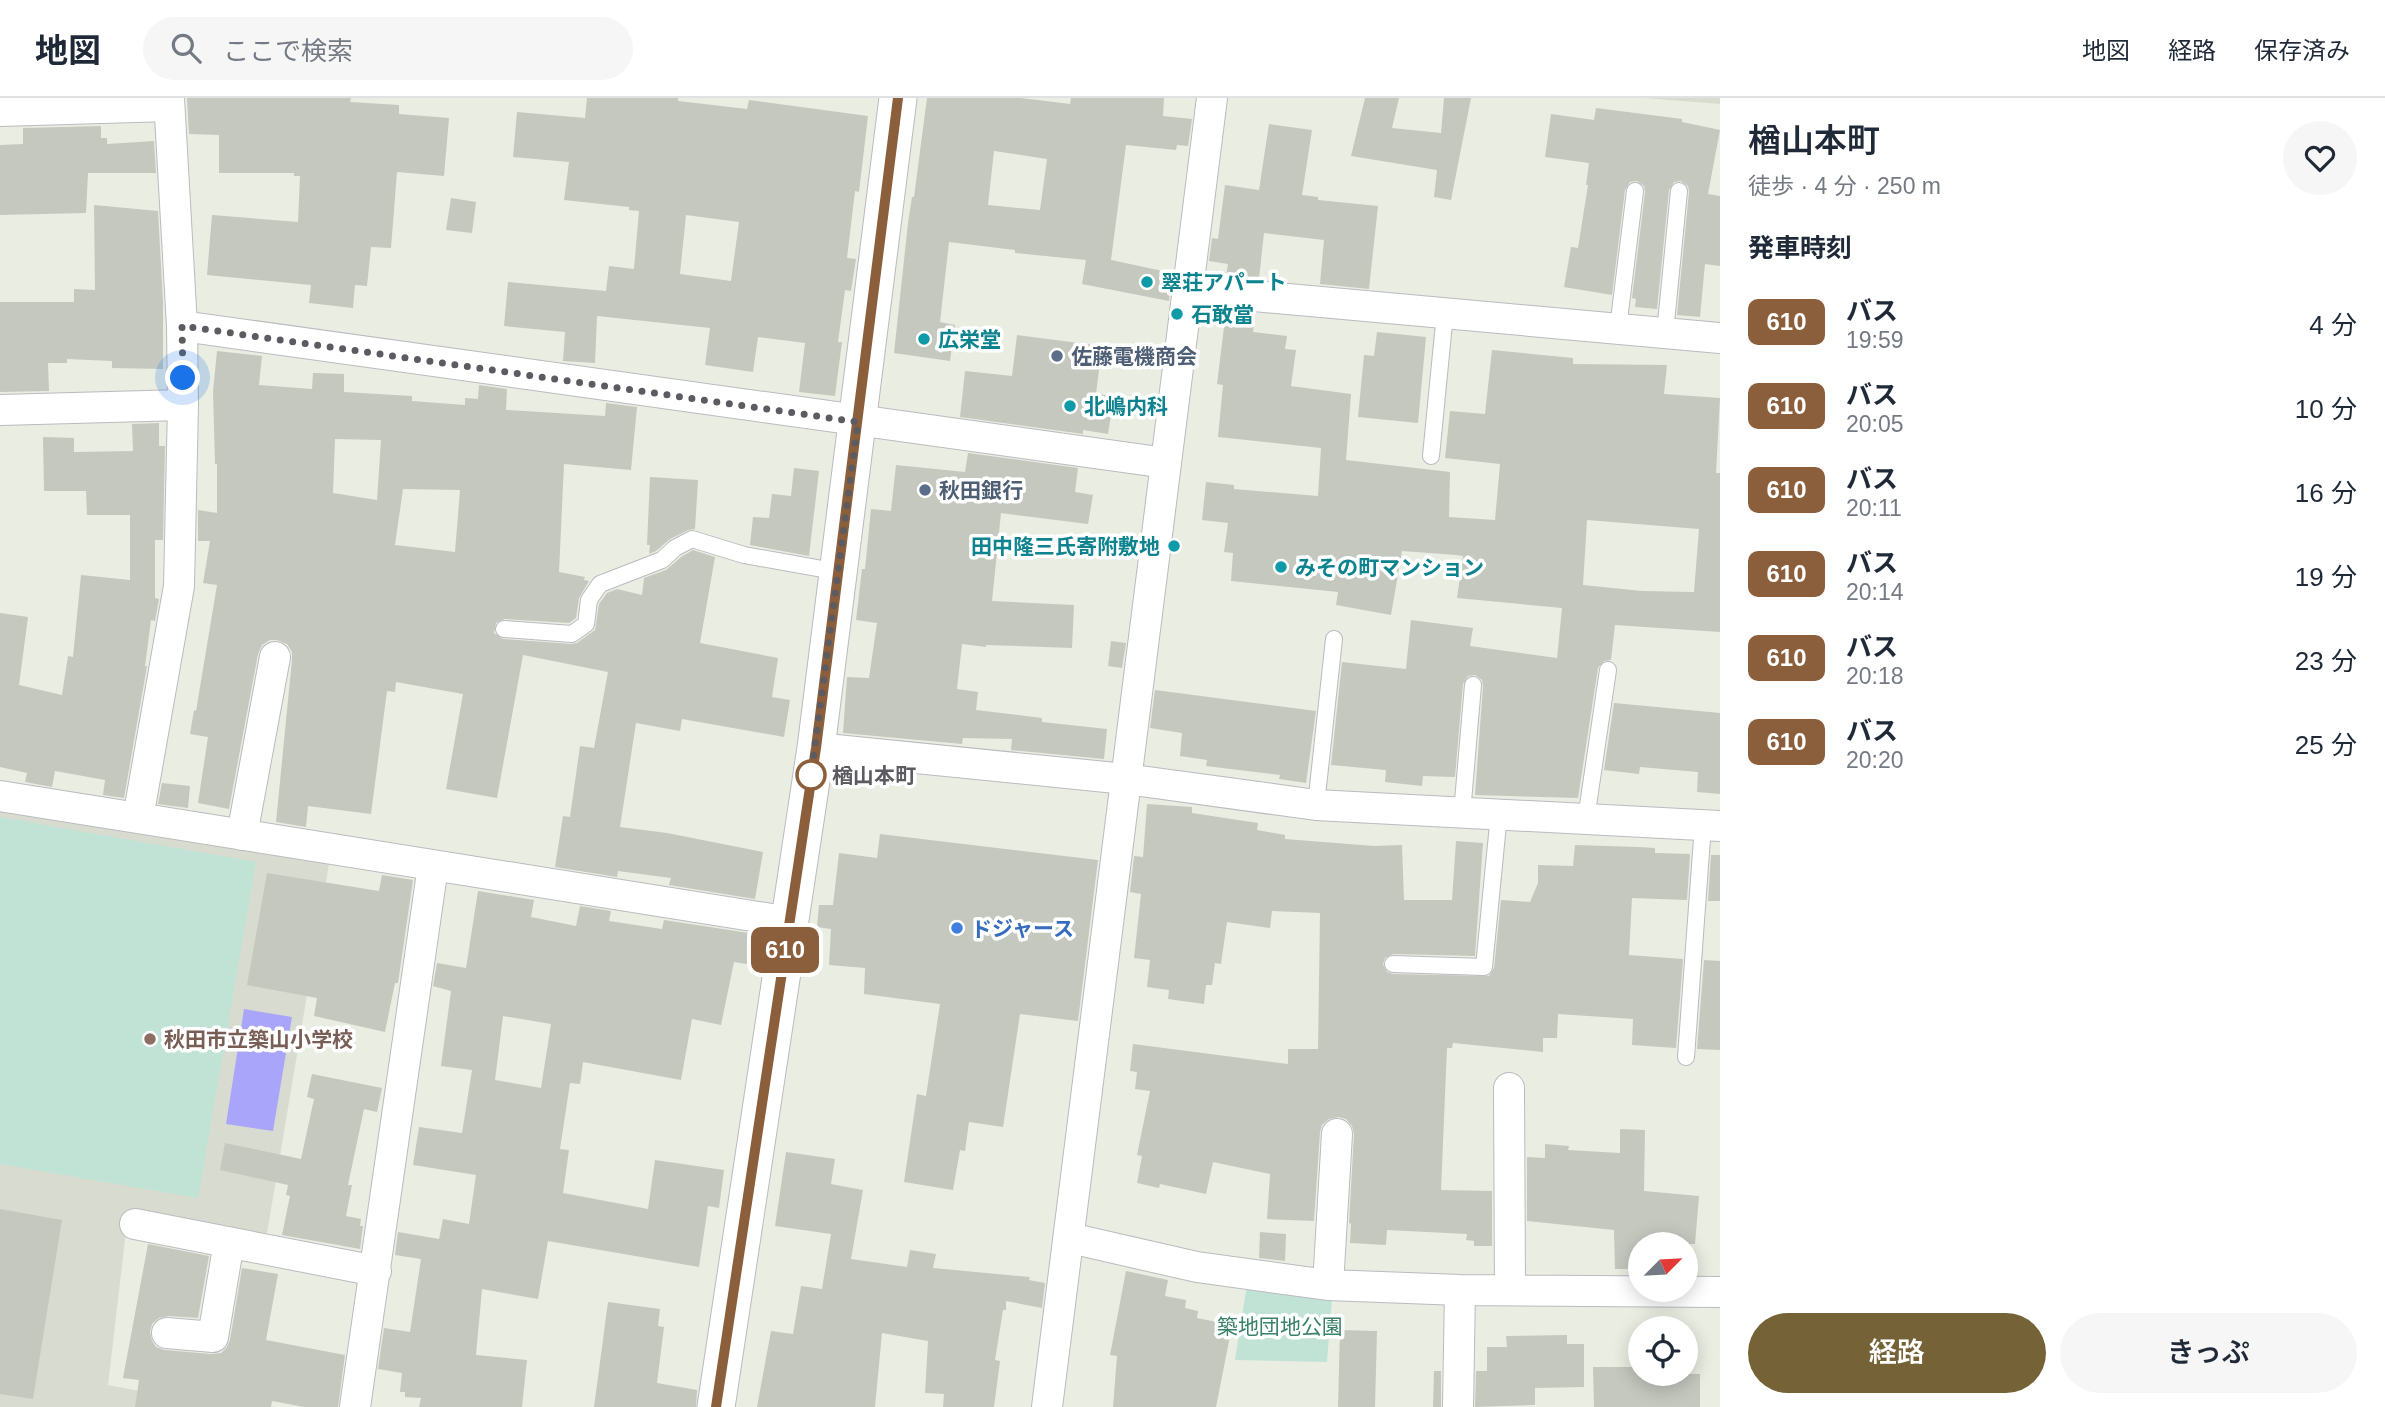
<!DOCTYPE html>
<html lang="ja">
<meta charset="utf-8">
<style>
:root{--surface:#fff;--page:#f6f6f7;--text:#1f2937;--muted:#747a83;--line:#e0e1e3;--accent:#756337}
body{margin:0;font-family:Arial,"Noto Sans JP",sans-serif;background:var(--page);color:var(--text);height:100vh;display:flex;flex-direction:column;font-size:26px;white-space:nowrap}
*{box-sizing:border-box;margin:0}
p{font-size:23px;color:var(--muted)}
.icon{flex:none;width:38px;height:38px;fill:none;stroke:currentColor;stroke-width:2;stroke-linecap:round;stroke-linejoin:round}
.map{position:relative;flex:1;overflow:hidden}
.side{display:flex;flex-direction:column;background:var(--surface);width:665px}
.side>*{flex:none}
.badge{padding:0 14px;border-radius:10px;font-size:24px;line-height:46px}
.needle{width:46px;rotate:66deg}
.tools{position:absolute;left:1628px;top:1134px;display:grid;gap:14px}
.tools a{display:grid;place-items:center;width:70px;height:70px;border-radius:50%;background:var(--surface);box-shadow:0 4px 18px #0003;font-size:35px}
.you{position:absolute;width:35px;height:35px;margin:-18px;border:5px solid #fff;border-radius:50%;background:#1a73e8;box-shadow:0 0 0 10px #1a73e833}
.map>.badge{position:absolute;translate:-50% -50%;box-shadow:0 0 0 4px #fff}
h2{padding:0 28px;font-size:26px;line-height:63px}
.round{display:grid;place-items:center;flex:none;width:74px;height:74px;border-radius:37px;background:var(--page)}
.headline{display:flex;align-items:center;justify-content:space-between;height:119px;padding:0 28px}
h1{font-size:33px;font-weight:600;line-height:52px}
.cta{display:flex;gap:14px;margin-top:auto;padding:14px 28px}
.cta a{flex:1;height:80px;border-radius:42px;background:var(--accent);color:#fff;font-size:28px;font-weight:600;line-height:80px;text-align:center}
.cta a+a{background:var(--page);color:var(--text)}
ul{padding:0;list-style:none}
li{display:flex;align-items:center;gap:21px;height:84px;padding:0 28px}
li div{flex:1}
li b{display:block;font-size:26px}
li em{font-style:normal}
li .badge{min-width:77px;font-weight:700;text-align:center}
header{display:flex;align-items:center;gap:42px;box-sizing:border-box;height:98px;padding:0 35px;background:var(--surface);border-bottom:2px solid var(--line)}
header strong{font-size:33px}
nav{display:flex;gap:38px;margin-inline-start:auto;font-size:24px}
.search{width:490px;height:63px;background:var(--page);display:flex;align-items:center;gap:18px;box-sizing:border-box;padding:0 24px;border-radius:38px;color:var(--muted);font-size:26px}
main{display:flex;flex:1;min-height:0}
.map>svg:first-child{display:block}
.education{fill:#d8dcd0}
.green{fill:#c0e3d5}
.water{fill:#a9a5fa}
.building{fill:#c5c8bf;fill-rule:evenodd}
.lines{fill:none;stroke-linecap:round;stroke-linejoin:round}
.service-casing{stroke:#bbbac0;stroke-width:18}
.minor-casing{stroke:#bbbac0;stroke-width:32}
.tertiary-casing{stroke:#bbbac0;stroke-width:39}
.service{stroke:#fff;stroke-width:16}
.minor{stroke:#fff;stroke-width:30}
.tertiary{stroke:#fff;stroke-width:37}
.line-casing{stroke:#fff;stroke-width:16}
.line{stroke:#8b5e3c;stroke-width:10}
.walk{stroke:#5c5b62;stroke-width:7;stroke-dasharray:0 12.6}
.culture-dot{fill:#0f9aa8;stroke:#fff;stroke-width:2.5}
.service-dot{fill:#5c6f8a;stroke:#fff;stroke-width:2.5}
.stop-dot{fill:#fff;stroke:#8b5e3c;stroke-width:3.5}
.shop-dot{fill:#3f7fe0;stroke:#fff;stroke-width:2.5}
.education-dot{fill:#8d6e63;stroke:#fff;stroke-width:2.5}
.labels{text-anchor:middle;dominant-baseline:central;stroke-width:7;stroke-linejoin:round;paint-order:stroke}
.culture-label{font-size:21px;font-weight:bold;fill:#0d838f;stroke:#fff;text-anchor:start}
.service-label{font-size:21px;font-weight:bold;fill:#4e5e75;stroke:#fff;text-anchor:start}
.stop-label{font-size:21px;font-weight:bold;fill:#5c5b62;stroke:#fff;text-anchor:start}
.shop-label{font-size:21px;font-weight:bold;fill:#366cbe;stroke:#fff;text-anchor:start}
.education-label{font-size:21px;font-weight:bold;fill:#785e54;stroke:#fff;text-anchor:start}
.park-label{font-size:21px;fill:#398269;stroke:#fff}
</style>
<header>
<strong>地図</strong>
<div class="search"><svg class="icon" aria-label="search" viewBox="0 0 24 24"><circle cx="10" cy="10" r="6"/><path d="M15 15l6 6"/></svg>ここで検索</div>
<nav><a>地図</a><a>経路</a><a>保存済み</a></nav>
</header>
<main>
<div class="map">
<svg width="1720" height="1309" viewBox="0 0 1720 1309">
<rect width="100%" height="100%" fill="#e9ede2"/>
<path class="education" d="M 1645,0 L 1720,0 L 1720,6 Z
M 0,710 L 329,766 L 266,1141 L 128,1116 L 108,1287 L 222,1309 L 0,1309 Z"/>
<path class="green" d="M 0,719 L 256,764 L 198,1100 L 0,1066 Z
M 1247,1187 L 1332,1200 L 1327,1264 L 1235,1262 Z"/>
<path class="water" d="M 244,911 L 292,919 L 273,1033 L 226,1026 Z"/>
<path class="building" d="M 187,0 L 351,0 L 350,4 L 399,7 L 399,16 L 449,20 L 444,78 L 397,74 L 391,150 L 371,149 L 367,188 L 355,187 L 353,210 L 309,205 L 311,187 L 207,177 L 212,117 L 298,124 L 300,78 L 294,78 L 294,75 L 219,75 L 219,37 L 189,36 Z
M 587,0 L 678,0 L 678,3 L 747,11 L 749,2 L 868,18 L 859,94 L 855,93 L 847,160 L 856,161 L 851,193 L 845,192 L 838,244 L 842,244 L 835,298 L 799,294 L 805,245 L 758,239 L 753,274 L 705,267 L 710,230 L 597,218 L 595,265 L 563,263 L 565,234 L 504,228 L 508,184 L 606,193 L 609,168 L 634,171 L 639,113 L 629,112 L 629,109 L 564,102 L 569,64 L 513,59 L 517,14 L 585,20 ZM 686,117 L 739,124 L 731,183 L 680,176 Z
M 927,0 L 1021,0 L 1070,6 L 1071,0 L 1164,0 L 1163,18 L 1192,21 L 1188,48 L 1177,47 L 1176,52 L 1126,47 L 1111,162 L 1172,175 L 1169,203 L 1082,186 L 1086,162 L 1015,155 L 1015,152 L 949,144 L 940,224 L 955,227 L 950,263 L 894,255 L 908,125 L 912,99 L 914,99 ZM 994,53 L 1047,61 L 1040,112 L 988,107 Z
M 1365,0 L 1399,0 L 1392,30 L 1441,35 L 1444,0 L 1471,0 L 1451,102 L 1434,99 L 1437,72 L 1351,58 Z
M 1596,10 L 1682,21 L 1682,24 L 1720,32 L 1708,96 L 1720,98 L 1720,168 L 1705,166 L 1700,219 L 1677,217 L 1689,94 L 1688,88 L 1681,83 L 1674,84 L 1669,92 L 1657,211 L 1635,209 L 1636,201 L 1632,200 L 1645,94 L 1644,88 L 1637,83 L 1630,84 L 1625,92 L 1612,197 L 1564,189 L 1571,149 L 1578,150 L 1588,87 L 1586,87 L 1589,65 L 1545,59 L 1551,16 L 1594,22 Z
M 1269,26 L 1312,32 L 1302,97 L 1318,99 L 1318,102 L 1378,108 L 1369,191 L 1320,186 L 1324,142 L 1264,135 L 1259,181 L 1226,178 L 1228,166 L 1209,163 L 1212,140 L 1218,141 L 1225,87 L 1259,92 Z
M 101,28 L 101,40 L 107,40 L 107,46 L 154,43 L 156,75 L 88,75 L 86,115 L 0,117 L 0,47 L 23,46 L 23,30 Z
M 451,100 L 476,104 L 472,135 L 446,132 Z
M 94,107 L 158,113 L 163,203 L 163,271 L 112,270 L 112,263 L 67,261 L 67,265 L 48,265 L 49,293 L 0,294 L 0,204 L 74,204 L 74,191 L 95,192 Z
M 1226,213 L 1255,216 L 1253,234 L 1287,238 L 1285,251 L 1296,252 L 1291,288 L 1351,296 L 1346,362 L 1450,374 L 1449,419 L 1495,422 L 1500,366 L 1445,360 L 1450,313 L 1485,316 L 1492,252 L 1573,260 L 1573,266 L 1667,267 L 1664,296 L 1720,300 L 1716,375 L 1720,375 L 1720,534 L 1615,527 L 1611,562 L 1604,563 L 1598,570 L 1578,700 L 1475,697 L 1483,588 L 1482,582 L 1475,577 L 1468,578 L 1463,586 L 1455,679 L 1423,678 L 1422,688 L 1385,684 L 1386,672 L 1331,667 L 1342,564 L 1406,571 L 1411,522 L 1473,530 L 1470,548 L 1557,560 L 1562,510 L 1457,500 L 1463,458 L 1456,457 L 1402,453 L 1391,517 L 1336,507 L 1338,494 L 1231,483 L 1233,455 L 1224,454 L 1228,425 L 1202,422 L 1206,384 L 1234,387 L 1234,391 L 1318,398 L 1321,350 L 1218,339 L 1223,287 L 1217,286 ZM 1587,422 L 1699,431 L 1694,494 L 1642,493 L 1583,487 Z
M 1377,234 L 1426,239 L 1418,325 L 1358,319 L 1364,257 L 1374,258 Z
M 1017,237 L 1102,248 L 1096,296 L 1114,298 L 1108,336 L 1083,332 L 1083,336 L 960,319 L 965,273 L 1012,278 Z
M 217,253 L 262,258 L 259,287 L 312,291 L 313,275 L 344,276 L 344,294 L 412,298 L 412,303 L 465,307 L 465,300 L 478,301 L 479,287 L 507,291 L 506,312 L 605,318 L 606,305 L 637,309 L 631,372 L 564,366 L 559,474 L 585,479 L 584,482 L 589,483 L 579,500 L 576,520 L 569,525 L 504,521 L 496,525 L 494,535 L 503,541 L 571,546 L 577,545 L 595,532 L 599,506 L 607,495 L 617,491 L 642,497 L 644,480 L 666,472 L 681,459 L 693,452 L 715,459 L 700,545 L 778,560 L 772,599 L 790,602 L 784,639 L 682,621 L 680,633 L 636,625 L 620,729 L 667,735 L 763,754 L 755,801 L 669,787 L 671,780 L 618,773 L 617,779 L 555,769 L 563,718 L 570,719 L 580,648 L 594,650 L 608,574 L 523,557 L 497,700 L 446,691 L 463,596 L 396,584 L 395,594 L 387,593 L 371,716 L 308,708 L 306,729 L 276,724 L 292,562 L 292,554 L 287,546 L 277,542 L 270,542 L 262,547 L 258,556 L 229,711 L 198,705 L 208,639 L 190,636 L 194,612 L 196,613 L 217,487 L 203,485 L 210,443 L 198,443 L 198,412 L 217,415 L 217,366 L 215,366 L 213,293 ZM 335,341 L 381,342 L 377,402 L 333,395 ZM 403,391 L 460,392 L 455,454 L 395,447 Z
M 159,325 L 159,348 L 165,348 L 163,442 L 155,442 L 155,500 L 159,501 L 155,523 L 151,522 L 145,568 L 147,568 L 124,700 L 103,697 L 105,682 L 55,673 L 52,689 L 25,684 L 27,675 L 0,669 L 0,515 L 28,519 L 19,587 L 62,597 L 68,558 L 73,559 L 81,477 L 130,482 L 130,417 L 87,417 L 86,393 L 44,393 L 43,339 L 74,340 L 74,354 L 133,353 L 132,326 Z
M 968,355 L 1078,370 L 1075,394 L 1093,397 L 1088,426 L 1001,415 L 992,503 L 1074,507 L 1072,550 L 986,547 L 986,549 L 962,546 L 957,591 L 978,594 L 976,612 L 1042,620 L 1042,624 L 1107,631 L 1104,661 L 1011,652 L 1012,641 L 963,640 L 962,646 L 843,635 L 847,579 L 869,580 L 877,525 L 856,522 L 862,471 L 865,471 L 871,411 L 891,413 L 896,367 L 965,374 Z
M 794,370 L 819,373 L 809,458 L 750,447 L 753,419 L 769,420 L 772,396 L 791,398 Z
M 650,379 L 698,382 L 695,431 L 688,432 L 670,441 L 656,453 L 649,456 L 650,447 L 647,447 Z
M 1111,543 L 1126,545 L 1122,570 L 1108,568 Z
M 1155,592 L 1316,613 L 1306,685 L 1279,681 L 1280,677 L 1206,668 L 1207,662 L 1180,658 L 1182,635 L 1150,630 Z
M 1614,605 L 1720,615 L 1720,696 L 1697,694 L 1698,674 L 1640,669 L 1639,676 L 1604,672 Z
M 162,685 L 190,688 L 188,710 L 158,706 Z
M 1147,706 L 1192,709 L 1192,715 L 1258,725 L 1257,732 L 1285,737 L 1285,741 L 1374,748 L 1402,747 L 1404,802 L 1452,802 L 1456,743 L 1483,745 L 1475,858 L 1393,856 L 1385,860 L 1383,866 L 1387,874 L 1393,876 L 1489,878 L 1494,870 L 1501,802 L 1530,804 L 1538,785 L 1538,767 L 1573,768 L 1575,747 L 1638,749 L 1655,750 L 1655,755 L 1690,756 L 1687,802 L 1632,800 L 1629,857 L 1683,861 L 1676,950 L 1632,947 L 1633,921 L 1558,916 L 1557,940 L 1543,940 L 1543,954 L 1453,945 L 1452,950 L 1447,950 L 1441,1092 L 1492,1093 L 1492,1148 L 1474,1148 L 1474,1143 L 1466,1142 L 1467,1136 L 1387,1132 L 1386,1147 L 1350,1145 L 1351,1126 L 1349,1125 L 1354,1036 L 1352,1028 L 1346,1021 L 1339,1019 L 1329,1021 L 1322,1027 L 1320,1034 L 1314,1123 L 1267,1121 L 1270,1076 L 1213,1064 L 1206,1096 L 1160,1086 L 1159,1090 L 1137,1085 L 1142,1058 L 1137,1057 L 1150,993 L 1135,991 L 1137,974 L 1130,973 L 1133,946 L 1288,966 L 1288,951 L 1318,951 L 1320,815 L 1272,813 L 1270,830 L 1227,824 L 1221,866 L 1215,865 L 1212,887 L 1206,887 L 1204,906 L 1168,901 L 1169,892 L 1147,889 L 1150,862 L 1134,860 L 1141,796 L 1130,794 L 1134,758 L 1143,759 Z
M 880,736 L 1098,762 L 1078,923 L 1020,916 L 1003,1029 L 969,1024 L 965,1053 L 960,1052 L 953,1092 L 904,1084 L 917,996 L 926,998 L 940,906 L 864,896 L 865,870 L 829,867 L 831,831 L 817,829 L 819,807 L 833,807 L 839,755 L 877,760 Z
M 1711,757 L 1720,757 L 1720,803 L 1708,803 Z
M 267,775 L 379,793 L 382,777 L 413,782 L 398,885 L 395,885 L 385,934 L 314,918 L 317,900 L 247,887 Z
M 478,793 L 534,802 L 531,819 L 576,828 L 580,808 L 611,813 L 609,823 L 662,831 L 664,822 L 755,836 L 757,841 L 753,867 L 734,864 L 721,927 L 692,921 L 681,982 L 583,964 L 580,986 L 570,985 L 560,1051 L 569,1052 L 563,1095 L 648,1111 L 655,1062 L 724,1072 L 719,1110 L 708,1108 L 699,1169 L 548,1143 L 538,1201 L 482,1191 L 476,1257 L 527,1262 L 522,1309 L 419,1309 L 421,1300 L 405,1299 L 405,1294 L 400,1294 L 402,1275 L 378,1271 L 384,1230 L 410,1234 L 421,1161 L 395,1157 L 398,1134 L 439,1141 L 443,1121 L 469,1126 L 476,1077 L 413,1067 L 419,1029 L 462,1035 L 472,972 L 441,968 L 451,893 L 433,888 L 437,865 L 466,870 ZM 503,918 L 551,926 L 541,990 L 495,982 Z
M 1704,862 L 1720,863 L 1720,952 L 1697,951 Z
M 312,976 L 382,990 L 377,1014 L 364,1011 L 348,1087 L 352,1087 L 346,1118 L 361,1121 L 360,1128 L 363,1128 L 360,1151 L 282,1137 L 290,1098 L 286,1097 L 288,1087 L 220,1072 L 225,1045 L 301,1061 L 314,1001 L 307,999 Z
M 1620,1031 L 1645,1032 L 1644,1093 L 1699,1098 L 1695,1146 L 1640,1146 L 1640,1171 L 1615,1171 L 1614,1132 L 1527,1123 L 1527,1059 L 1545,1060 L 1545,1046 L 1569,1048 L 1568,1052 L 1620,1055 Z
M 786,1054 L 835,1061 L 831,1086 L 863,1092 L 851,1161 L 907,1169 L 910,1152 L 936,1156 L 933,1170 L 1030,1179 L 1029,1182 L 1045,1185 L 1042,1210 L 1006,1203 L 1006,1212 L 1003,1212 L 995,1262 L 1000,1263 L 994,1309 L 943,1309 L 944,1296 L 925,1295 L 928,1243 L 882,1235 L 875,1309 L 757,1309 L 771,1233 L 793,1236 L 801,1188 L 822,1191 L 831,1136 L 775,1128 Z
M 0,1111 L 62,1122 L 33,1301 L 0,1296 Z
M 1260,1134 L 1286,1136 L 1285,1163 L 1259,1160 Z
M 148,1146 L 209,1158 L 198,1220 L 169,1218 L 159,1220 L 152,1226 L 150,1234 L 152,1243 L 156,1249 L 165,1252 L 211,1256 L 221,1255 L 227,1249 L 230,1242 L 242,1170 L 278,1176 L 266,1242 L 345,1257 L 338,1309 L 304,1309 L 272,1303 L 271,1309 L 135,1309 L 139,1282 L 123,1280 Z
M 1126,1173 L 1168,1182 L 1165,1198 L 1186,1202 L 1185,1210 L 1198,1213 L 1197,1220 L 1227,1226 L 1225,1237 L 1230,1238 L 1216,1309 L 1113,1309 L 1117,1258 L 1110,1257 Z
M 608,1204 L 660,1211 L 658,1228 L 664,1229 L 657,1285 L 697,1292 L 696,1309 L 594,1309 Z
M 1340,1232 L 1377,1233 L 1375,1309 L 1338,1309 Z
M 1567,1237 L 1567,1246 L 1584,1246 L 1584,1289 L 1535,1290 L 1535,1307 L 1475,1309 L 1476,1273 L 1487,1273 L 1487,1249 L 1507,1249 L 1506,1238 Z
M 1593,1269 L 1640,1269 L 1640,1276 L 1700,1276 L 1700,1309 L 1594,1309 Z
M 1434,1273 L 1441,1273 L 1441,1309 L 1433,1309 Z"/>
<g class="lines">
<defs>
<path id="service" d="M 1618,230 L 1635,93
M 1665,235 L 1679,93
M 1431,358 L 1445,215
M 504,531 L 572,536 L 586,526 L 589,502 L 600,486 L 662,462 L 675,450 L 692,441 L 744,457 L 839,474
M 1316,707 L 1334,541
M 1462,715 L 1473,587
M 1586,721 L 1608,572
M 1393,866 L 1484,869 L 1499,716
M 1686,959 L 1703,727"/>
<path id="minor" d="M 0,13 L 169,8
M 1188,192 L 1720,240
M 182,228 L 1166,365
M 0,312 L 183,307
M 816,650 L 1126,681 L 1316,707 L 1720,728
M 0,698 L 790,824
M 138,720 L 179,488 L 183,307 L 182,228 L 169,0
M 242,737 L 275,559
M 1509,990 L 1510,1192
M 135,1126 L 376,1173
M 1070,1140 L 1197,1169 L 1328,1187 L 1460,1192 L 1720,1194
M 1328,1187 L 1337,1036
M 167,1235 L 213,1239 L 229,1144
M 355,1309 L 433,768
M 1047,1309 L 1212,0
M 1458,1309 L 1460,1192"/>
<path id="tertiary" d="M 716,1309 L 816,650 L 898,0"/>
</defs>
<use href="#service" class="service-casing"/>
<use href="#minor" class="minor-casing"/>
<use href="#tertiary" class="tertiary-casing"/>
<use href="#service" class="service"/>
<use href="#minor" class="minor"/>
<use href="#tertiary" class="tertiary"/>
</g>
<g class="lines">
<defs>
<path id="line" d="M 716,1309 L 816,650 L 898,0"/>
</defs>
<use href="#line" class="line-casing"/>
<use href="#line" class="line"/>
<path class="walk" d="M 183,280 L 182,228 L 858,324 L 811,677"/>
</g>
<g class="culture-dot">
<circle cx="1147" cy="184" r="7"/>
<circle cx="1177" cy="216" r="7"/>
<circle cx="924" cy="241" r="7"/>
<circle cx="1070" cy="308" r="7"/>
<circle cx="1174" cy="448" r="7"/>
<circle cx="1281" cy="469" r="7"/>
</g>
<g class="service-dot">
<circle cx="1057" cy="258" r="7"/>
<circle cx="925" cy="392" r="7"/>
</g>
<circle class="stop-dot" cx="811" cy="677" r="14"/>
<circle class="shop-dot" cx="957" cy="830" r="7"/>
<circle class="education-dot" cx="150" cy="941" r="7"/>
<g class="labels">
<g class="culture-label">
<text x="1161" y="184">翠荘アパート</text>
<text x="1191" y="216">石敢當</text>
<text x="938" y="241">広栄堂</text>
<text x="1084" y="308">北嶋内科</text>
<text x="1160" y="448" text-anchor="end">田中隆三氏寄附敷地</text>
<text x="1295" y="469">みその町マンション</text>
</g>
<g class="service-label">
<text x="1071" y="258">佐藤電機商会</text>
<text x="939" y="392">秋田銀行</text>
</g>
<g class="stop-label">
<text x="832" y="677">楢山本町</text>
</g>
<g class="shop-label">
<text x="971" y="830">ドジャース</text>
</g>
<g class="education-label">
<text x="164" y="941">秋田市立築山小学校</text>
</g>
<g class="park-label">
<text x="1280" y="1228">築地団地公園</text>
</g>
</g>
</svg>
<div class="tools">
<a><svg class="needle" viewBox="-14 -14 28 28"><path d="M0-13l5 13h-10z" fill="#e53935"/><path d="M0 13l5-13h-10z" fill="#747a83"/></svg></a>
<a><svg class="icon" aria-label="locate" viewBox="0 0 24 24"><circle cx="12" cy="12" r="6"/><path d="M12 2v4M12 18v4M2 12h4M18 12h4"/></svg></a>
</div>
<div class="you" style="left:183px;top:280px"></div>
<b class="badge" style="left:785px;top:852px;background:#8b5e3c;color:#fff">610</b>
</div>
<section class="side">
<div class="headline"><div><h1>楢山本町</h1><p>徒歩 · 4 分 · 250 m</p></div><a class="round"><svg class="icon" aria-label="heart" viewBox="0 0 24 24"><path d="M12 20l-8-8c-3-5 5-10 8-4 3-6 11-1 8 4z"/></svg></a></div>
<h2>発車時刻</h2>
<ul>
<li><span class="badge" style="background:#8b5e3c;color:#fff">610</span><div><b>バス</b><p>19:59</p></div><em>4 分</em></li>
<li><span class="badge" style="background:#8b5e3c;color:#fff">610</span><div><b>バス</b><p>20:05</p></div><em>10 分</em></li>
<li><span class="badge" style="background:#8b5e3c;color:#fff">610</span><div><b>バス</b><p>20:11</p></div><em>16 分</em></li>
<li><span class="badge" style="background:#8b5e3c;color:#fff">610</span><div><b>バス</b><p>20:14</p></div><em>19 分</em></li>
<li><span class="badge" style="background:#8b5e3c;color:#fff">610</span><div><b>バス</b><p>20:18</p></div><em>23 分</em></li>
<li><span class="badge" style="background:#8b5e3c;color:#fff">610</span><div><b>バス</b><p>20:20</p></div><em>25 分</em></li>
</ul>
<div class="cta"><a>経路</a><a>きっぷ</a></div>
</section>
</main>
